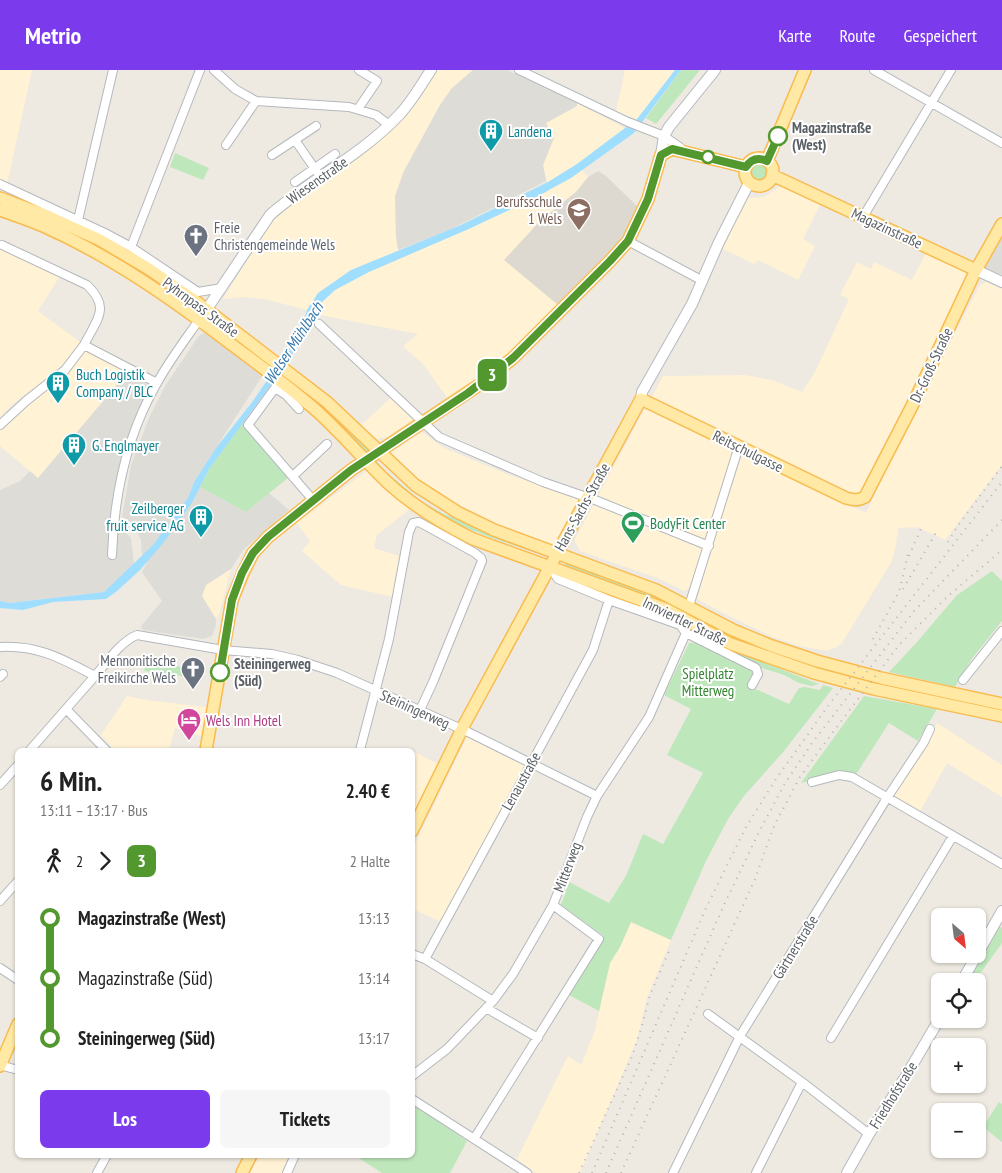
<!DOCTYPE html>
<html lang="de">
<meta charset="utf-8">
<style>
:root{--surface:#fff;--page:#f6f6f6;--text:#222;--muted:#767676;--accent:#7c3aed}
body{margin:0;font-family:"PT Sans Narrow",sans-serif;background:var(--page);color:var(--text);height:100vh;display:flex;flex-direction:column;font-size:19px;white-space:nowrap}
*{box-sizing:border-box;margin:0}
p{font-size:16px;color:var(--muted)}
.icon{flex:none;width:28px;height:28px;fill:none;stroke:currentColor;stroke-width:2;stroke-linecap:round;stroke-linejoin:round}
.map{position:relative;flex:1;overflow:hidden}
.sheet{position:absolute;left:15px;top:678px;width:400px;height:410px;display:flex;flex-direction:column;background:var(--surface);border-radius:8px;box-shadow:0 1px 4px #0004}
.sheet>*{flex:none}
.badge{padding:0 10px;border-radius:8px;font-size:18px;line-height:32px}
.needle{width:32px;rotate:152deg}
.tools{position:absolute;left:931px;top:838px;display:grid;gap:10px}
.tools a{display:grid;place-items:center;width:55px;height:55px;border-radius:8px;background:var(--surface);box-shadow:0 1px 4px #0004;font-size:25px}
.map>.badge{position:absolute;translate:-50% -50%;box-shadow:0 0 0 2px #fff}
.legs{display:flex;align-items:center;gap:8px;height:55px;padding:0 25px;font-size:16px}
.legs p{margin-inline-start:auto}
.headline{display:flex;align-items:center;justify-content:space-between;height:85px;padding:0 25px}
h1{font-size:28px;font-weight:700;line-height:38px}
.primary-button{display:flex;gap:10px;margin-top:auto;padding:10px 25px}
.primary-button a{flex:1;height:58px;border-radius:8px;background:var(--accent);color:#fff;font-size:20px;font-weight:700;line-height:58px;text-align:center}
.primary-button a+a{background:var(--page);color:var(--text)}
ul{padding:0 25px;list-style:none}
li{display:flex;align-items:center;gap:18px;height:60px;font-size:19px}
li i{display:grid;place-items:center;width:8px;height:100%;margin:0 6px;background:currentColor}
li i::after{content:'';width:12px;height:12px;margin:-6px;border:4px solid;border-radius:50%;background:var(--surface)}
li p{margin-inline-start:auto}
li:first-child i{background:linear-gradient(#0000 50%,currentColor 0)}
li:last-child i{background:linear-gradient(currentColor 50%,#0000 0)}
header{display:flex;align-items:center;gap:30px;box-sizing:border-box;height:70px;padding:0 25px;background:var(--accent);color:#fff}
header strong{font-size:24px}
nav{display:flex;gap:28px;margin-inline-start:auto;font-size:18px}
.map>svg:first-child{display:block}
.commercial{fill:#fff2d5}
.industrial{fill:#dedcd6}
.education{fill:#ded9d0}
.green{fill:#bfe7bc}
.water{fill:#a0deff}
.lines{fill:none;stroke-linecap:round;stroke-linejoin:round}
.street-casing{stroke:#b4b8bd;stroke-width:10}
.secondary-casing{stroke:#b5babf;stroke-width:12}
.primary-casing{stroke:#f9bb4f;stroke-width:14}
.street{stroke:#fff;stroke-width:8}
.secondary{stroke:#fff;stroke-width:10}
.primary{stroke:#ffe9a5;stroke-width:11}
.rail{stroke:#b3b4b4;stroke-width:2;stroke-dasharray:1 6;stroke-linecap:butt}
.line-1-casing{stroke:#fff;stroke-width:11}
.line-1{stroke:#52982f;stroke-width:8}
.stop-1-dot{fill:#fff;stroke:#52982f;stroke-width:2.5}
.labels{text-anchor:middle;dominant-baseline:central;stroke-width:4;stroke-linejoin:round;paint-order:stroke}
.stop-label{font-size:15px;font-weight:bold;fill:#5a5f63;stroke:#fff;text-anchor:start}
.culture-label{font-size:15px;fill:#0d838f;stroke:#fff;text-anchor:start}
.street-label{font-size:15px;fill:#5a5f63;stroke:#fff}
.education-label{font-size:15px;fill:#785e54;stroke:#fff;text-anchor:end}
.worship-label{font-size:15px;fill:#5b616d;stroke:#fff;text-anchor:start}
.leisure-label{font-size:15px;fill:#27864d;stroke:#fff;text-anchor:start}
.park-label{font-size:15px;fill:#32852f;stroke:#fff}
.hotel-label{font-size:15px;fill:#b23c85;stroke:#fff;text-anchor:start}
.water-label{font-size:16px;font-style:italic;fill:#367aad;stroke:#fff}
</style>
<header>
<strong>Metrio</strong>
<nav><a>Karte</a><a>Route</a><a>Gespeichert</a></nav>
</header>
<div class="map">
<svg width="1002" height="1103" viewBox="0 0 1002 1103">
<rect width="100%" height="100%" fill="#eeeae1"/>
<path class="commercial" d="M 0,0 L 32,0 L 7,114 L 0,111 Z
M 437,0 L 473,0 L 453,18 L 440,35 L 404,101 L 395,126 L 396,167 L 400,188 L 508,141 L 549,121 L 543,95 L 554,68 L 546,53 L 577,36 L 577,33 L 625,58 L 577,94 L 588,107 L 576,122 L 558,136 L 558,235 L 516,278 L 483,306 L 448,329 L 423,294 L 403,276 L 418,264 L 315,244 L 319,235 L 335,220 L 355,209 L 351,200 L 310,234 L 307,240 L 264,229 L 244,227 L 223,229 L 267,159 L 280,143 L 345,99 L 391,61 L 421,27 Z
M 625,0 L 675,0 L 637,49 L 616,42 Z
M 781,116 L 821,133 L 803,169 L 815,176 L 798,210 L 758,190 L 754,194 L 723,179 L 745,130 L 749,128 L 764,127 Z
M 0,175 L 60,206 L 38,241 L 83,274 L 75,279 L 58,300 L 14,333 L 0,347 Z
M 926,183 L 970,204 L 863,425 L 853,428 L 652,327 L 663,306 L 745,305 L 772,310 L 802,322 L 815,302 L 849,229 L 840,225 L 857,192 L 871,199 L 874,192 L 912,210 Z
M 986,212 L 1002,219 L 1002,395 L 945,470 L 917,457 L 898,458 L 896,475 L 892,491 L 842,573 L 837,577 L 826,581 L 800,576 L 773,567 L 725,544 L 697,529 L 712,476 L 741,388 L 744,385 L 866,443 L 907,356 L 980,215 Z
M 86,280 L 120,296 L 127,303 L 38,408 L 0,376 L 0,360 L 11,348 L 69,302 Z
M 392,327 L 413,350 L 387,367 L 376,369 L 370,365 L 361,355 Z
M 653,339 L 727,376 L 731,380 L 731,394 L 689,518 L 685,521 L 657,508 L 580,481 L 575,472 L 575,469 L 644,340 Z
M 422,362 L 444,378 L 509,405 L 579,428 L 554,477 L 465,444 L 424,417 L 389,384 Z
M 368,400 L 382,416 L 411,438 L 377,465 L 374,478 L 399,486 L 393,527 L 341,515 L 302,481 L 310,471 L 297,453 Z
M 231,499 L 220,542 L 216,549 L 202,526 L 206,515 Z
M 127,626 L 146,630 L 207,637 L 203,667 L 175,658 L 169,680 L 115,680 L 101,665 Z
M 937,653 L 1002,695 L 1002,727 L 947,693 L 919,743 L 891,727 L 910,700 Z
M 467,667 L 525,696 L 441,852 L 413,839 L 412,780 Z
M 413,681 L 438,694 L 413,746 Z
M 631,852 L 671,870 L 647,928 L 637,970 L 580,1103 L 536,1103 L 517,1089 L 568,986 L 581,995 L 595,960 L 610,893 L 620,877 Z
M 260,1085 L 300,1085 L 290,1103 L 250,1103 Z"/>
<path class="industrial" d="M 473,0 L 507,0 L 577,33 L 577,36 L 546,53 L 554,68 L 543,95 L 546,111 L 447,161 L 398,180 L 396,167 L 395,126 L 404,101 L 440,35 L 452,18 Z
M 1002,162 L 1002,208 L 981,198 Z
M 203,263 L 209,265 L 263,305 L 194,412 L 188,428 L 193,431 L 200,417 L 246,442 L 269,423 L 289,440 L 243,480 L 231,499 L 206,515 L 202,526 L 216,549 L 216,555 L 212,566 L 203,569 L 143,560 L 141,556 L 162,531 L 142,502 L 147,493 L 142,486 L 141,470 L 136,460 L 129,451 L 122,447 L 131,395 L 149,348 L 165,316 L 198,267 Z
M 127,303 L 151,317 L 122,387 L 111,456 L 125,462 L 131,468 L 134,495 L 104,522 L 10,533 L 0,531 L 0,420 L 20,411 L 30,401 L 38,408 Z"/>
<path class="education" d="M 598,101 L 606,106 L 639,138 L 622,171 L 558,235 L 504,190 L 540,151 L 576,122 L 588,107 Z"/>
<path class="green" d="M 681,0 L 700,0 L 656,54 L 646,48 Z
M 175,83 L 209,98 L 203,110 L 170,97 Z
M749 103a9 9 0 1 1 18 0a9 9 0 1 1-18 0Z
M 282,303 L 319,331 L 370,380 L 364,384 L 280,306 Z
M 242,353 L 289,407 L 246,442 L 200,417 L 209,399 Z
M 379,396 L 422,432 L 444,444 L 543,484 L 539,484 C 500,470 460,459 425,437 C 409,427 395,412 380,400 Z
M 566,491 L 642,518 L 844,603 L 841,607 L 761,581 L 563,498 Z
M 992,501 L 1002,511 L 1002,551 L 971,590 L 955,617 L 889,602 L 917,572 L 957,525 Z
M 696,563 L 723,577 L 819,614 L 812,616 L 799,613 L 784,605 L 753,595 L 695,565 Z
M 699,572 L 751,598 L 754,607 L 749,616 L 789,634 L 799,618 L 805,617 L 820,620 L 823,615 L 833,618 L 784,681 L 744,726 L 728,749 L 706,791 L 671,870 L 631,852 L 620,877 L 610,893 L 599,941 L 569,925 L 604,866 L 561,835 L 569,812 L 609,833 L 626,806 L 643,764 L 663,774 L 703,703 L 667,685 L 691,639 L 664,625 L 689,573 Z
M 146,591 L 190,598 L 188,607 L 144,601 Z
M 864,626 L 937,639 L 918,671 L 889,653 L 855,706 L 843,703 L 801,713 Z
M 999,856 L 1002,858 L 1002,873 L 975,911 L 967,911 Z
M 999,1032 L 1002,1034 L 1002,1072 L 983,1057 Z
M 413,1034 L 467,1071 L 450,1103 L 382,1103 L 354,1085 L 412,1085 Z"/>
<path class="water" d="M 675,0 L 681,0 L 634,63 L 571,108 L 536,127 L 471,158 L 369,202 L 335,220 L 319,235 L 311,252 L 287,293 L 209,399 L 193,431 L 178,453 L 160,477 L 139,501 L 116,522 L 106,529 L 53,532 L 23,540 L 0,538 L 0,531 L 10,533 L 104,522 L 153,475 L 188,428 L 194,412 L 216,378 L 253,331 L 293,272 L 302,257 L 307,240 L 318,223 L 351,200 L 461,155 L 548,112 L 577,94 L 637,49 Z"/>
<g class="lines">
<defs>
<path id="street" d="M 214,0 L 235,19 L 256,31 L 349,37 L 376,45 L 389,55
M 519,0 L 628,52 L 664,66 L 681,78
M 874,0 L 1002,73
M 358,39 L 377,11 L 359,0
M 295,70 L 317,102
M 226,75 L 256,31
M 272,85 L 316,56
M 295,112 L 335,84
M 0,114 L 105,163 L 131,177 L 198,222 L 222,218
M 863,147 L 951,0
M 78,150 L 113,0
M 628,171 L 703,211
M 2,175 L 87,215 C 111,238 97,249 84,275
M 131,177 L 200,0
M 319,254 L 439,367 L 543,412 L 595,430 L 709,476
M 299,339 L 286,325 L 275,318 L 248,355 L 313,430
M 0,355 L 26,331 L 65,300 L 84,275 L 157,313
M 293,406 L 327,374
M 112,485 C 114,426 127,365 157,313 C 169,291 185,270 199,250
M 550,497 L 558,509 L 609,530 L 680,555 L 686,563 L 756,598 L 758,604 L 752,615
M 689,536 L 739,376
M 0,577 C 39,575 62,589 95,606 C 107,592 120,572 137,565 L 223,580 L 272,584 L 298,590 L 337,603 L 468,662 L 597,726
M 0,607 L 3,604
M 963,610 L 1002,561
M 66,639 L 106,680
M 30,680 L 95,606
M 360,680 L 389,569 L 409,462 L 413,453 L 419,452 L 475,483 L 481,488 L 482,491 L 433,612 L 420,640
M 812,712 L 839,705 L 852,707 L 1002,794
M 0,715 L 18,695
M 0,831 L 18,811
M 412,884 L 425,889 L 493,931
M 425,889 L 593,580 L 609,530
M 0,898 L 18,910
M 486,938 L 538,968
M 708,944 L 802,1012 L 869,1064
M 831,968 L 953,766
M 0,995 L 18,1000
M 412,1006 L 447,979 L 493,931 L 513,904 L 553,835 L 587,747 L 597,726 L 649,647 L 686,563
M 412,1029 L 527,1103
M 474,1069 L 599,869 L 553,835
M 97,1103 L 107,1085
M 287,1103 L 295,1085
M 673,1103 L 740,966 L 887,728 L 924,672 L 930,659
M 756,1103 L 802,1012"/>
<path id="secondary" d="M 661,85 L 664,66 L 669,57 L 715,0
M 976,200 L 1002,212
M 203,245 L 270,145 C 311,109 362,85 400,44 C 412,31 421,15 431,0
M 641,329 L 642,322 L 692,234 L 719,172 L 749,113
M 962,911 L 1002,841
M 847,1103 L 869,1064 L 906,1006 L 940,948"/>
<path id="primary" d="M745 102a14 14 0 1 1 28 0a14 14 0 1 1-28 0Z
M 767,91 L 805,0
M 772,105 L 976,200
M 0,128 L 47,146 L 100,170 L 149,199 L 198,233 L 327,332 L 415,415 L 457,442 L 494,460 L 656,520 L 733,560 L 772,576 L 817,591 L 881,608 L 1002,634
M 0,140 C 14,145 29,150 43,156 C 113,187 175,231 235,277 C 263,298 292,319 319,343 C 343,365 364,390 388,413 C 413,436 443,454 473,469 L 652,534 L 668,540 L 731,574 L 814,603 L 874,619 L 1002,646
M 206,680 L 232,530 L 243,503 L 253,483 L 268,467 L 351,400 L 479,315 L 513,288 L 610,191 L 628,171 L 648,129 L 661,85 L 672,79 L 746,97
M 412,761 L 465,653 L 641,329 L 846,428 C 854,430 858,431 865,427 L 912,336 L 976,200 L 1002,154
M 0,996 L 18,954
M 242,1103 L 251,1085"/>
</defs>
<use href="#street" class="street-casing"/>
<use href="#secondary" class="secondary-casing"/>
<use href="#primary" class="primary-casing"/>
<use href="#street" class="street"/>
<use href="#secondary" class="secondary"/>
<use href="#primary" class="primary"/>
<path class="rail" d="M 948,472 L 957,457 L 1002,396
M 909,486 L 923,454
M 903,519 L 937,461
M 873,569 L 899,522 L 909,480
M 579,1103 L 633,984 L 641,959 L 650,925 L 669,881
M 592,1103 L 706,838 L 746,757 L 776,709 L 828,636 L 1002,412
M 606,1103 L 724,835 L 759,762 L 784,715 L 812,673 L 914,541 L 1002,450
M 621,1103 L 755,809 L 774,756 L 800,707 L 833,662 L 899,575 L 948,526 L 1002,480"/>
</g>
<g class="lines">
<defs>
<path id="line-1" d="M 220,602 L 232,530 L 242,503 L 253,483 L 268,467 L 351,400 L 468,323 L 513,288 L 610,191 L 628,171 L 648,129 L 661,85 L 672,79 L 746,97 C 751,89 758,87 767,91 L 778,66"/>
</defs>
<use href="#line-1" class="line-1-casing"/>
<use href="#line-1" class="line-1"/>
</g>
<defs>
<symbol id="building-pin" viewBox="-11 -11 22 30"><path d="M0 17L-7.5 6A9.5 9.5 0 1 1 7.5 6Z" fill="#0f9aa8" stroke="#fff"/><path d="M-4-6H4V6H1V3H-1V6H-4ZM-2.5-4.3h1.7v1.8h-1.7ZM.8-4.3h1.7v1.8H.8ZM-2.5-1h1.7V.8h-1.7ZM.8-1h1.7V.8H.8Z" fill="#fff"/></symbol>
<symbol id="school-pin" viewBox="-11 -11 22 30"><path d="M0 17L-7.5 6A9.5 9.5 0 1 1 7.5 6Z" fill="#8d6e63" stroke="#fff"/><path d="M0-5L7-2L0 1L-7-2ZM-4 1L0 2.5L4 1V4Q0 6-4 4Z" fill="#fff"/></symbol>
<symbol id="church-pin" viewBox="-11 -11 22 30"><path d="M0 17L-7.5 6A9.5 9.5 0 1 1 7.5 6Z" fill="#6b7280" stroke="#fff"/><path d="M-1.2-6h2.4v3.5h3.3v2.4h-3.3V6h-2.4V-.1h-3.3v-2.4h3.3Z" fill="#fff"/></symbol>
<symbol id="stadium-pin" viewBox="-11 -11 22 30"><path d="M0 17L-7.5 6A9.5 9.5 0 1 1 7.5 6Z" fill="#2e9e5b" stroke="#fff"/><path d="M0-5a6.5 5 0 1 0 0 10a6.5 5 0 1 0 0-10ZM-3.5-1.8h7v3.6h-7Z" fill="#fff"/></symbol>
<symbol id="hotel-pin" viewBox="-11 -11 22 30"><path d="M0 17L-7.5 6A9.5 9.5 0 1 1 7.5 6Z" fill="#d1479c" stroke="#fff"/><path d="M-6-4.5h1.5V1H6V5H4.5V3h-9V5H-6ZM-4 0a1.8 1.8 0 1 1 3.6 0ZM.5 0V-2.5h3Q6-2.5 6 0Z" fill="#fff"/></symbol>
</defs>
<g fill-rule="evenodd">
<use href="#building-pin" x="477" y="47" width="28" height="38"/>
<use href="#school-pin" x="565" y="126" width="28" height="38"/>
<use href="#church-pin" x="182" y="152" width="28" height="38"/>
<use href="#building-pin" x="44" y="299" width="28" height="38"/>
<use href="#building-pin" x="60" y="361" width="28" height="38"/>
<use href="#building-pin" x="187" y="433" width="28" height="38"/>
<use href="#stadium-pin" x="619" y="439" width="28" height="38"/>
<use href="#church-pin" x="179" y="585" width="28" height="38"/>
<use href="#hotel-pin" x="175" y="636" width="28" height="38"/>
</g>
<g class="stop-1-dot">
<circle cx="778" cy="66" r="9"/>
<circle cx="708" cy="87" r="6"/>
<circle cx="220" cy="602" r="9"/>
</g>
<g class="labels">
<g class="stop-label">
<text x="792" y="57">Magazinstraße<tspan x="792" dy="17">(West)</tspan></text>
<text x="234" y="593">Steiningerweg<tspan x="234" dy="17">(Süd)</tspan></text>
</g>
<g class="culture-label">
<text x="508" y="61">Landena</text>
<text x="76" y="304">Buch Logistik<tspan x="76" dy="17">Company / BLC</tspan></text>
<text x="92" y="375">G. Englmayer</text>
<text x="184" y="438" text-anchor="end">Zeilberger<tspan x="184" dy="17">fruit service AG</tspan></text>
</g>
<g class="street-label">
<text transform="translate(317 110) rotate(-35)">Wiesenstraße</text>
<text transform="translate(887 158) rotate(25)">Magazinstraße</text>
<text transform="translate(201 237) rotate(36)">Pyhrnpass Straße</text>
<text transform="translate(931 295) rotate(-65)">Dr.-Groß-Straße</text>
<text transform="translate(748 381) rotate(26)">Reitschulgasse</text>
<text transform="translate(582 437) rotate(-61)">Hans-Sachs-Straße</text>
<text transform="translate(685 551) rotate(26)">Innviertler Straße</text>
<text transform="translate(415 639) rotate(24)">Steiningerweg</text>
<text transform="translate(521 711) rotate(-61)">Lenaustraße</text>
<text transform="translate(567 797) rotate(-69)">Mitterweg</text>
<text transform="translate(795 877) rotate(-58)">Gärtnerstraße</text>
<text transform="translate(893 1025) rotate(-58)">Friedhofstraße</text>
</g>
<g class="education-label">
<text x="562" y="131">Berufsschule<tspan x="562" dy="17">1 Wels</tspan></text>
</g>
<g class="worship-label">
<text x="214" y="157">Freie<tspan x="214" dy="17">Christengemeinde Wels</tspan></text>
<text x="176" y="590" text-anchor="end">Mennonitische<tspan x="176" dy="17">Freikirche Wels</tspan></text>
</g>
<g class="leisure-label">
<text x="650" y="453">BodyFit Center</text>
</g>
<g class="park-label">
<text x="708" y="603">Spielplatz<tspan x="708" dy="17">Mitterweg</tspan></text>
</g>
<g class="hotel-label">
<text x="206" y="650">Wels Inn Hotel</text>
</g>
<g class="water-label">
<text transform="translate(293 273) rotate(-57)">Welser Mühlbach</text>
</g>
</g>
</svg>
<div class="tools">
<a><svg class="needle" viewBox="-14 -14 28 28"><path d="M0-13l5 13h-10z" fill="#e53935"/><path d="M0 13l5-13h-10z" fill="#767676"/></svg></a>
<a><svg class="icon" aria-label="locate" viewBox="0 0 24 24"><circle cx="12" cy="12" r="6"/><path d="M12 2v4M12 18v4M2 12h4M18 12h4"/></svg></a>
<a>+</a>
<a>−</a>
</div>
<b class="badge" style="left:492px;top:305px;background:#52982f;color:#fff">3</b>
<section class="sheet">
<div class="headline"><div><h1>6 Min.</h1><p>13:11 – 13:17 · Bus</p></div><b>2.40 €</b></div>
<div class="legs"><svg class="icon" aria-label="walk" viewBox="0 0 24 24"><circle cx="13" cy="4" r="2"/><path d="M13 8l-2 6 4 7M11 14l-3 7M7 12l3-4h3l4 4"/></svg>2<svg class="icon" aria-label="forward" viewBox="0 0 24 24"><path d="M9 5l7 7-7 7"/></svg><b class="badge" style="background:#52982f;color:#fff">3</b><p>2 Halte</p></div>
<ul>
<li><i style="color:#52982f"></i><b>Magazinstraße (West)</b><p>13:13</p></li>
<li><i style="color:#52982f"></i><span>Magazinstraße (Süd)</span><p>13:14</p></li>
<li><i style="color:#52982f"></i><b>Steiningerweg (Süd)</b><p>13:17</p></li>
</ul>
<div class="primary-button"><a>Los</a><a>Tickets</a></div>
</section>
</div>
